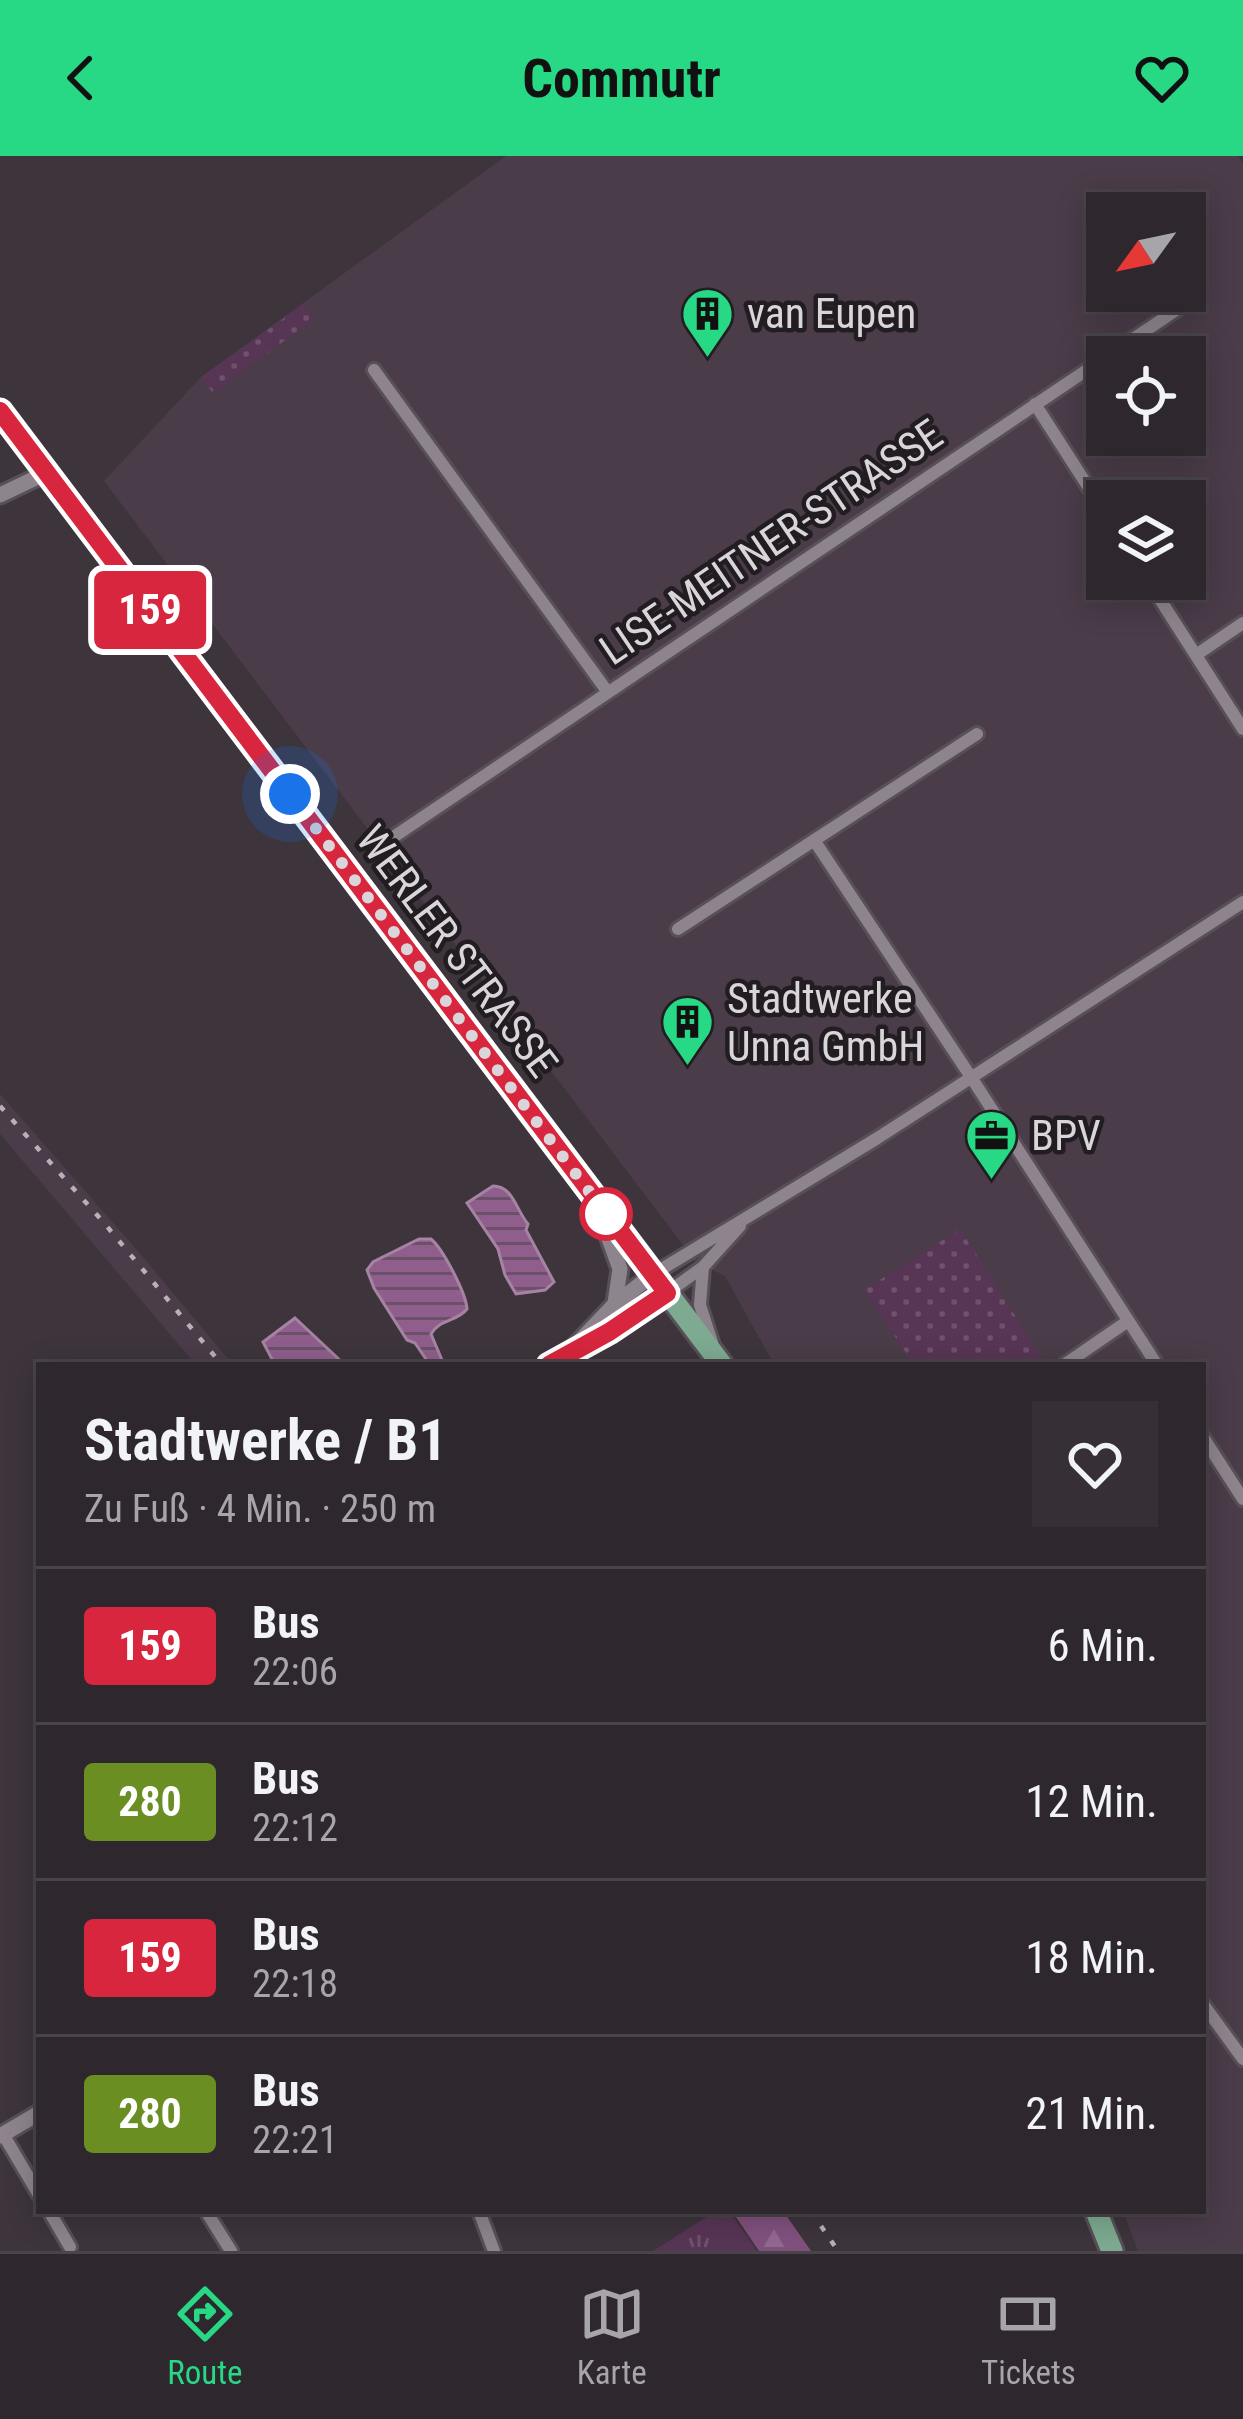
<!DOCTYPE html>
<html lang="de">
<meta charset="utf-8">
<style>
:root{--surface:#2e272d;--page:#362f35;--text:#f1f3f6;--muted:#a7a5aa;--line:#494449;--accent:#27d885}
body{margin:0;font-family:"Roboto Condensed",sans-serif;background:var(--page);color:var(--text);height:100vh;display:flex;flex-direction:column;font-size:45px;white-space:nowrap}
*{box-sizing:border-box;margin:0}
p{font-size:39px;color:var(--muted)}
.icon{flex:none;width:66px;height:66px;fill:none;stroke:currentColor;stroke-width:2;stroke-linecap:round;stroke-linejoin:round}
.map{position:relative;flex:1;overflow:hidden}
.side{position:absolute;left:36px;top:1206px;width:1170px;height:852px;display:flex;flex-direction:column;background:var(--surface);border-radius:0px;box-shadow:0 6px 30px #0003,0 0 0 3px var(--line)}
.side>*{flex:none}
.badge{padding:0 24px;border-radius:9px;font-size:42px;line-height:78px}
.needle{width:78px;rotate:237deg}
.controls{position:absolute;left:1086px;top:36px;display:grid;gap:24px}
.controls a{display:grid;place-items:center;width:120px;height:120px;border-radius:0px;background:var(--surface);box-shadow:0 6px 30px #0003,0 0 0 3px var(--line);font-size:60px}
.you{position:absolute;width:60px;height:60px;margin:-30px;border:9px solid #fff;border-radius:50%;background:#1a73e8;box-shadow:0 0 0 18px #1a73e833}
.map>.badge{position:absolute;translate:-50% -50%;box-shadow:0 0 0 6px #fff}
.round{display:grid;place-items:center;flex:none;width:126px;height:126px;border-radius:0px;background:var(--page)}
.head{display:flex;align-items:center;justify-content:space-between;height:204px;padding:0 48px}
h1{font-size:57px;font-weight:700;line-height:90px}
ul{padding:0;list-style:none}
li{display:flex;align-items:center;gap:36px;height:156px;padding:0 48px;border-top:3px solid var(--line)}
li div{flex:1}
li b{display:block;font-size:45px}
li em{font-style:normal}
li .badge{min-width:132px;font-weight:700;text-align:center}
header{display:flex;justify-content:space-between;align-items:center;height:156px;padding:0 48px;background:var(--accent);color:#111;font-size:54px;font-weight:700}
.menu{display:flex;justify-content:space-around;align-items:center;height:168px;border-top:3px solid var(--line);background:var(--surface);font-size:33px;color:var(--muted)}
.menu a{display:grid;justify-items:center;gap:6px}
.menu .selected{color:var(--accent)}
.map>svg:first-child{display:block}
.built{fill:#4a3c49;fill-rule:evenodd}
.grass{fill:url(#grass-dots)}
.forest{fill:url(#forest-firs)}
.park{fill:url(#park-tufts)}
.water{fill:url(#water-rules);stroke:#a682a3;stroke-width:3}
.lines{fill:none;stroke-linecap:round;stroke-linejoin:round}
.minor-casing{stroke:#575056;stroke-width:18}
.tertiary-casing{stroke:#575056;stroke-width:21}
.primary-casing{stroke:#575056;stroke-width:27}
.minor{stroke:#8e848d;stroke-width:12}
.tertiary{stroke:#8e848d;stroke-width:15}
.primary{stroke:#7daa91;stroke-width:21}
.rail{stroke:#b8b2b8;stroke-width:4.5;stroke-dasharray:6 12;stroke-linecap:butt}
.line-casing{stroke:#fff;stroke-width:27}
.line{stroke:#d7263d;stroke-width:18}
.walk{stroke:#dad5da;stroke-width:12;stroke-dasharray:0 21.6}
.stop-dot{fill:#fff;stroke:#d7263d;stroke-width:6}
.labels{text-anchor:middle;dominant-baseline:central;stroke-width:9;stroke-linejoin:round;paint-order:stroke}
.poi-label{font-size:42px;fill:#dad5da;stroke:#211d21;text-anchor:start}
.street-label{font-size:42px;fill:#dad5da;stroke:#211d21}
</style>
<header><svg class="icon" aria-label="back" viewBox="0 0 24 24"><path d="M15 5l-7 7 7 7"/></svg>Commutr<svg class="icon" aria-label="heart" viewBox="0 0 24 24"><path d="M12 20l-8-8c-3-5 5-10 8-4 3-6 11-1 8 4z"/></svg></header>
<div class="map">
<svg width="1243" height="2095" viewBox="0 0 1243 2095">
<defs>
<pattern id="grass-dots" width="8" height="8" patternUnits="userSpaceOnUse" patternTransform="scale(3)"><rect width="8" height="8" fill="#573555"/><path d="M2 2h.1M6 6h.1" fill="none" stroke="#6f516d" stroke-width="1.8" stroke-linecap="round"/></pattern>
<pattern id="forest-firs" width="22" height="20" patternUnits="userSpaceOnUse" patternTransform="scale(3)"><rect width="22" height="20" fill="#81517e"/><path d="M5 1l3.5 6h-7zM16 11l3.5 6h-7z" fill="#926990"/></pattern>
<pattern id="park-tufts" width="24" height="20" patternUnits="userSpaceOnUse" patternTransform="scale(3)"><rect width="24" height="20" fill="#573555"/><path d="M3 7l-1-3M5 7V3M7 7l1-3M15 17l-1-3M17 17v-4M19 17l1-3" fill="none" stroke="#6f516d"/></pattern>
<pattern id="water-rules" width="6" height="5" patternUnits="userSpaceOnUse" patternTransform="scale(3)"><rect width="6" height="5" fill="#8f5e8c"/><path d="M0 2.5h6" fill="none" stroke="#6c506a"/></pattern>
</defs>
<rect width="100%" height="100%" fill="#3d343c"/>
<path class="built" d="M 506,0 L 1238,0 L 1243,7 L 1243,2095 L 1138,2095 L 1123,2055 L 1203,2055 L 1203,1209 L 774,1209 L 725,1120 L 695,1105 L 104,325 L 201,221 ZM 1107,57 L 1185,57 L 1185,135 L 1107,135 ZM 1107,201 L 1185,201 L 1185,279 L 1107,279 ZM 1107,345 L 1185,345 L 1185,423 L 1107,423 Z
M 0,938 L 138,1095 L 233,1209 L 196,1209 L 0,978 Z"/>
<path class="grass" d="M 304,148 L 314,163 L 213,237 L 201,221 Z
M 960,1073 L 1043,1204 L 1036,1209 L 914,1209 L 864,1134 Z"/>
<path class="forest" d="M 732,2055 L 783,2055 L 811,2095 L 759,2095 Z"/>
<path class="park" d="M 716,2055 L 729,2055 L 757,2095 L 653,2095 Z"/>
<path class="water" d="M 493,1030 C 513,1030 516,1054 528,1068 L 526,1074 L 554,1126 L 545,1134 L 516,1138 L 505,1119 L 498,1093 L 467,1047 Z
M 419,1083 L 431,1083 C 443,1093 466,1137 467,1153 C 457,1166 439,1163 431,1178 L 442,1204 L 438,1209 L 430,1209 L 415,1187 L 407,1184 L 374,1132 L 367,1114 L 373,1106 Z
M 295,1162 L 345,1209 L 275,1209 L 263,1186 Z"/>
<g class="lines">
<defs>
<path id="minor" d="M 374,214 L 607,535
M 1035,248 L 1107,360
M 1147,423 L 1243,573
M 1196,499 L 1243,467
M 389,684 L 1191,144
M 814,684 L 971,921 L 1157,1209
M 678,773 L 977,578
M 703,1111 L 700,1149 L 712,1186
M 652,1119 L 876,983 L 1243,746
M 667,1137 L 703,1111 L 740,1070
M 1064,1209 L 1128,1165
M 1203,1281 L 1243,1343
M 1203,1848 L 1243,1903
M 3,1978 L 39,2039
M 49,2055 L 70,2091
M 206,2055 L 231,2095
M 479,2055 L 494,2095"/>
<path id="tertiary" d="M 0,339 L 46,317
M 599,1055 L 620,1113 L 615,1147
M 575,1190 L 615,1148 L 652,1119
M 549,1209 L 609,1176 L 667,1137
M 0,1980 L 39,1957"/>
<path id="primary" d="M 0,255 L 722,1209
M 1096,2055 L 1112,2095"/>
</defs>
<use href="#minor" class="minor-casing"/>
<use href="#tertiary" class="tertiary-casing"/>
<use href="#primary" class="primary-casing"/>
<use href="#minor" class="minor"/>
<use href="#tertiary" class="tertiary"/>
<use href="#primary" class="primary"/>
<path class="rail" d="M 0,950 L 105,1068 L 222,1209
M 811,2055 L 838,2095"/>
</g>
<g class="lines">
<defs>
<path id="line" d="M 0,255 L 667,1137 L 609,1176 L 549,1209"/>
</defs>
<use href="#line" class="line-casing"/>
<use href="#line" class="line"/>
<path class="walk" d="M 290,638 L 606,1058"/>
</g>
<defs>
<symbol id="building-pin" viewBox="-11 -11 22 30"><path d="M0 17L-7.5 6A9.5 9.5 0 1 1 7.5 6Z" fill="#27d885" stroke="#211d21"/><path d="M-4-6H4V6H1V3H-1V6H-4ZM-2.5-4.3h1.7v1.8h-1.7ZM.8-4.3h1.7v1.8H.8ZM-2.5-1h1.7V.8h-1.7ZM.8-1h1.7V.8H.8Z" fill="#111"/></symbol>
<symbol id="office-pin" viewBox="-11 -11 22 30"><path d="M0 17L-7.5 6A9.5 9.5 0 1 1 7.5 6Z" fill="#27d885" stroke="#211d21"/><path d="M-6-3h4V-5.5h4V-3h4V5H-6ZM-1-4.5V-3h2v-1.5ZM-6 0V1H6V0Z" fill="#111"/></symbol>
</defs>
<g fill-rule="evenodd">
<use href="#building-pin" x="678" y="128" width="59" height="81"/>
<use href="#building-pin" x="658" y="836" width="59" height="81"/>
<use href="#office-pin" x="962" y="950" width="59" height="81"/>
</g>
<circle class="stop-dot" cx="606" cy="1058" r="24"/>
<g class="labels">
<g class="poi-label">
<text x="747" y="157">van Eupen</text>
<text x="727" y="842">Stadtwerke<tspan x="727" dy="48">Unna GmbH</tspan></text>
<text x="1031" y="979">BPV</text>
</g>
<g class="street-label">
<text transform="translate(771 386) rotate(-34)">LISE-MEITNER-STRASSE</text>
<text transform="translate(457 795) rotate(53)">WERLER STRASSE</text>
</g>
</g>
</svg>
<div class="controls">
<a><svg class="needle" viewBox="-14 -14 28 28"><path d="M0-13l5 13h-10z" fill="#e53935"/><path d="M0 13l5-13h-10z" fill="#a7a5aa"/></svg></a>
<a><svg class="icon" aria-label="locate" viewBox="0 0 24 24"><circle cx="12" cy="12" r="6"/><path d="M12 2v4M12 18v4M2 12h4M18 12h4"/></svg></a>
<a><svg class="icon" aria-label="layers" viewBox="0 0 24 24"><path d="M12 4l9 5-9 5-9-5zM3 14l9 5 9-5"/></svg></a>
</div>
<div class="you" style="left:290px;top:638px"></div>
<b class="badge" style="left:150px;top:454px;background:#d7263d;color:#fff">159</b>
<section class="side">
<div class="head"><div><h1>Stadtwerke / B1</h1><p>Zu Fuß · 4 Min. · 250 m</p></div><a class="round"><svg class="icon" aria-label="heart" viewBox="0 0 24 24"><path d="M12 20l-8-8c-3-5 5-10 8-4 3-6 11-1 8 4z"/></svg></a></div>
<ul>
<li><span class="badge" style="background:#d7263d;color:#fff">159</span><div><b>Bus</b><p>22:06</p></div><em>6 Min.</em></li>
<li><span class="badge" style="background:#6b8e23;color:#fff">280</span><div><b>Bus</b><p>22:12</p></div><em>12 Min.</em></li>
<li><span class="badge" style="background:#d7263d;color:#fff">159</span><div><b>Bus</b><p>22:18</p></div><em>18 Min.</em></li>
<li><span class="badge" style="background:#6b8e23;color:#fff">280</span><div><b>Bus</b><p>22:21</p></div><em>21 Min.</em></li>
</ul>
</section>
</div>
<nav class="menu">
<a class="selected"><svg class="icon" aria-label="directions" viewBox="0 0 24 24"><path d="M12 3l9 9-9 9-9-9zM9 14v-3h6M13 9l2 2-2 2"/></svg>Route</a>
<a><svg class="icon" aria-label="map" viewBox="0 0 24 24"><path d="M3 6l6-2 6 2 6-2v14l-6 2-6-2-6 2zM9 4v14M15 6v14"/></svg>Karte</a>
<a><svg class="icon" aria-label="tickets" viewBox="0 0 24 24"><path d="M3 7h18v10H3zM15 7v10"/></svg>Tickets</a>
</nav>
